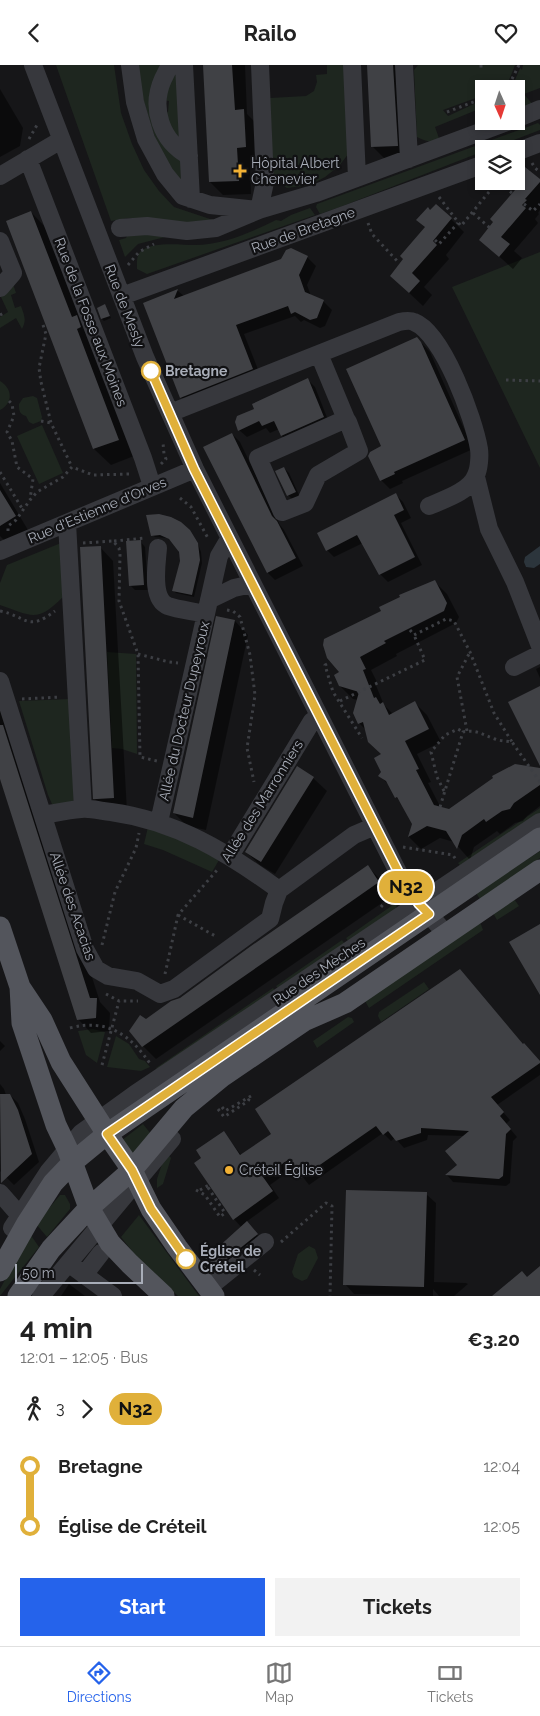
<!DOCTYPE html>
<meta charset="utf-8">
<style>
:root{--surface:#fff;--page:#f2f2f2;--text:#222;--muted:#767676;--line:#e0e0e0;--accent:#2563eb}
body{margin:0;font-family:Raleway,sans-serif;background:var(--page);color:var(--text);height:100vh;display:flex;flex-direction:column;font-size:19px;white-space:nowrap}
*{box-sizing:border-box;margin:0}
p{font-size:16px;color:var(--muted)}
.icon{flex:none;width:28px;height:28px;fill:none;stroke:currentColor;stroke-width:2;stroke-linecap:round;stroke-linejoin:round}
.map{position:relative;height:1231px;overflow:hidden}
.details{display:flex;flex-direction:column;background:var(--surface);flex:1}
.details>*{flex:none}
.badge{padding:0 10px;border-radius:16px;font-size:18px;line-height:32px}
.needle{width:32px;rotate:177deg}
.fabs{position:absolute;left:475px;top:15px;display:grid;gap:10px}
.fabs a{display:grid;place-items:center;width:50px;height:50px;border-radius:0px;background:var(--surface);box-shadow:0 2px 8px #0003;font-size:25px}
.scale{position:absolute;left:15px;bottom:12px;width:128px;box-sizing:border-box;padding-left:5px;border:2px solid #a8adb8;border-top:0;font-size:14px;line-height:18px;white-space:nowrap;color:#a8adb8;-webkit-text-stroke:4px #111113;paint-order:stroke}
.map>.badge{position:absolute;translate:-50% -50%;box-shadow:0 0 0 2px #fff}
.legs{display:flex;align-items:center;gap:8px;height:55px;padding:0 20px;font-size:16px}
.legs p{margin-inline-start:auto}
.overview{display:flex;align-items:center;justify-content:space-between;height:85px;padding:0 20px}
h1{font-size:28px;font-weight:700;line-height:38px}
.primary-button{display:flex;gap:10px;margin-top:auto;padding:10px 20px}
.primary-button a{flex:1;height:58px;border-radius:0px;background:var(--accent);color:#fff;font-size:20px;font-weight:700;line-height:58px;text-align:center}
.primary-button a+a{background:var(--page);color:var(--text)}
ul{padding:0 20px;list-style:none}
li{display:flex;align-items:center;gap:18px;height:60px;font-size:19px}
li i{display:grid;place-items:center;width:8px;height:100%;margin:0 6px;background:currentColor}
li i::after{content:'';width:12px;height:12px;margin:-6px;border:4px solid;border-radius:50%;background:var(--surface)}
li p{margin-inline-start:auto}
li:first-child i{background:linear-gradient(#0000 50%,currentColor 0)}
li:last-child i{background:linear-gradient(currentColor 50%,#0000 0)}
header{display:flex;justify-content:space-between;align-items:center;height:65px;padding:0 20px;background:var(--surface);font-size:22px;font-weight:700}
.tab-bar{display:flex;justify-content:space-around;align-items:center;height:70px;border-top:1px solid var(--line);background:var(--surface);font-size:14px;color:var(--muted)}
.tab-bar a{display:grid;justify-items:center;gap:2px}
.tab-bar .selected{color:var(--accent)}
.map>svg:first-child{display:block}
.green{fill:#1e261f}
.water{fill:#2c353c}
.shadow{fill:#0007}
.building{fill:#404145}
.lines{fill:none;stroke-linecap:round;stroke-linejoin:round}
.path{stroke:#3d3f44;stroke-width:3;stroke-dasharray:2.5 4;stroke-linecap:butt}
.minor{stroke:#37383d;stroke-width:18}
.major{stroke:#53555c;stroke-width:21}
.line-1-casing{stroke:#fff;stroke-width:11}
.line-1{stroke:#e0b03a;stroke-width:8}
.poi-dot{fill:#f2b134;stroke:#111113;stroke-width:2}
.stop-1-dot{fill:#fff;stroke:#e0b03a;stroke-width:2.5}
.labels{text-anchor:middle;dominant-baseline:central;stroke-width:4.5;stroke-linejoin:round;paint-order:stroke}
.poi-label{font-size:14px;fill:#a8adb8;stroke:#111113;text-anchor:start}
.street-label{font-size:14px;fill:#a8adb8;stroke:#111113}
.stop-label{font-size:14px;font-weight:bold;fill:#a8adb8;stroke:#111113;text-anchor:start}
</style>
<header><svg class="icon" aria-label="back" viewBox="0 0 24 24"><path d="M15 5l-7 7 7 7"/></svg>Railo<svg class="icon" aria-label="heart" viewBox="0 0 24 24"><path d="M12 20l-8-8c-3-5 5-10 8-4 3-6 11-1 8 4z"/></svg></header>
<div class="map">
<svg width="540" height="1231" viewBox="0 0 540 1231">
<rect width="100%" height="100%" fill="#161618"/>
<path class="green" d="M 56,0 L 114,0 L 121,48 L 132,79 L 144,105 L 159,126 L 174,142 L 216,156 L 203,160 L 147,153 L 129,153 L 111,156 Z
M 133,0 L 167,0 L 155,35 L 184,98 L 184,117 L 180,119 L 159,87 Z
M 175,0 L 183,83 L 161,48 L 168,47 L 169,36 L 162,35 Z
M 327,0 L 348,0 L 349,88 L 339,101 L 325,112 L 310,120 L 287,123 L 273,114 L 270,33 L 306,31 L 314,26 L 317,17 L 316,10 L 327,9 Z
M 418,0 L 515,0 C 507,21 507,24 484,24 L 484,30 L 443,45 L 448,51 L 476,38 L 477,40 L 482,38 L 484,35 L 484,42 L 435,62 L 440,76 C 431,78 425,76 417,72 L 414,5 Z
M 523,0 L 540,0 L 540,23 L 524,29 L 533,40 L 519,46 L 516,43 L 516,24 L 509,24 L 513,20 L 520,3 L 522,5 Z
M 538,58 L 540,60 L 540,65 L 490,84 L 484,84 L 484,86 L 340,142 L 320,149 L 316,142 L 317,139 Z
M 310,143 L 315,150 L 147,209 L 137,204 C 137,198 136,191 141,186 C 153,176 181,180 195,180 C 223,180 252,167 276,155 L 281,156 L 291,150 Z
M 128,169 L 165,170 L 165,172 L 138,179 L 125,192 L 119,175 L 126,173 Z
M 540,187 L 540,403 L 452,222 Z
M 13,219 L 16,228 L 11,230 L 15,243 L 21,241 C 24,250 27,255 22,264 L 16,253 L 0,263 L 0,252 L 8,247 L 1,232 Z
M 0,316 C 13,324 13,338 0,345 Z
M 33,331 L 37,333 L 42,352 L 41,356 L 33,359 L 29,357 L 26,351 C 19,349 19,345 19,339 L 23,333 Z
M 42,360 L 63,408 L 39,419 L 17,371 Z
M 61,478 L 63,532 C 37,558 32,551 0,540 L 0,518 L 7,500 Z
M 107,587 L 136,589 L 137,689 L 122,684 L 112,683 Z
M 70,634 L 74,735 L 71,738 L 57,741 L 52,739 L 48,730 L 19,636 Z
M 540,743 L 540,752 L 463,804 L 458,798 Z
M 148,762 C 173,771 196,781 219,795 L 212,807 L 163,785 L 144,779 Z
M 540,786 L 540,793 L 480,834 L 476,828 Z
M 514,834 L 519,841 L 497,855 L 493,848 Z
M 397,837 L 396,844 L 351,880 L 346,873 Z
M 480,857 L 483,865 L 369,943 L 365,936 Z
M 342,875 L 348,883 L 279,925 L 276,921 Z
M 424,917 L 429,924 L 381,957 L 378,951 L 379,947 Z
M 273,923 L 278,930 L 158,1006 L 156,1003 Z
M 348,952 L 352,953 L 354,957 L 317,983 L 313,976 Z
M 93,964 L 105,967 L 97,998 L 86,990 L 78,966 Z
M 116,971 L 129,979 L 139,994 L 145,996 L 150,1002 L 141,1006 L 107,1002 Z
M 143,1059 L 151,1069 L 132,1089 L 122,1075 Z
M 166,1087 L 171,1093 L 163,1119 L 157,1123 L 157,1114 Z
M 60,1130 L 65,1130 L 70,1139 L 70,1144 L 47,1172 L 36,1159 Z
M 139,1150 L 199,1231 L 178,1231 L 139,1195 L 121,1172 Z
M 30,1169 L 39,1182 L 0,1231 L 0,1224 Z
M 309,1181 L 315,1184 L 318,1193 L 307,1214 L 302,1216 L 294,1212 L 292,1207 L 298,1189 Z"/>
<path class="water" d="M 540,481 L 540,499 L 534,503 L 526,502 L 524,497 L 525,492 Z"/>
<path class="shadow" d="M 204,0 L 245,0 L 247,49 L 257,59 L 259,95 L 250,96 L 251,129 L 223,130 L 210,117 Z
M 368,0 L 409,0 L 410,94 L 386,95 L 373,82 Z
M 0,24 L 23,63 L 20,81 L 0,92 Z
M 518,107 L 540,116 L 540,145 L 538,148 L 539,149 L 535,154 L 538,158 L 514,186 L 522,193 L 513,204 L 481,175 L 516,126 L 516,110 Z
M 31,147 L 47,164 L 134,391 L 111,400 L 94,384 L 7,156 Z
M 451,154 L 464,167 L 446,190 L 449,194 L 424,222 L 432,230 L 423,241 L 391,211 L 426,163 Z
M 307,192 L 316,201 L 307,220 L 311,231 L 323,236 L 332,245 L 325,261 L 320,263 L 304,255 L 301,257 L 295,251 L 244,269 L 261,312 L 190,340 L 181,332 L 144,239 L 178,226 L 184,231 L 282,195 Z
M 105,241 L 111,253 L 104,256 L 102,254 Z
M 417,273 L 430,287 L 473,384 L 402,416 L 403,418 L 390,424 L 381,415 L 383,382 Z
M 308,315 L 315,322 L 330,360 L 289,378 L 282,371 L 279,364 L 270,368 L 266,363 L 247,372 L 239,365 L 256,344 Z
M 232,369 L 240,377 L 280,460 L 284,465 L 303,501 L 275,515 L 268,508 Z
M 284,403 L 289,408 L 300,432 L 293,435 L 288,430 Z
M 0,418 L 28,465 L 7,478 L 0,471 Z
M 395,429 L 403,437 L 411,453 L 401,458 L 422,500 L 388,517 L 380,509 L 363,478 L 334,492 L 327,485 Z
M 188,464 L 197,476 L 201,487 L 202,498 L 194,532 L 176,528 L 173,525 L 181,494 L 176,479 L 167,473 L 155,472 L 152,470 Z
M 140,476 L 145,482 L 148,525 L 135,525 L 130,520 Z
M 100,482 L 113,496 L 127,746 L 108,747 L 94,733 Z
M 434,516 L 447,529 L 459,552 L 456,558 L 396,589 L 397,591 L 371,605 L 377,617 L 375,618 L 384,640 L 393,649 L 415,638 L 427,650 L 441,677 L 417,689 L 431,717 L 428,718 L 441,743 L 449,745 L 540,704 L 540,741 L 527,751 L 523,756 L 515,758 L 500,769 L 497,766 L 474,782 L 470,795 L 454,777 L 440,773 L 421,784 L 409,772 L 413,759 L 403,740 L 396,732 L 390,721 L 380,711 L 383,707 L 382,689 L 366,665 L 359,658 L 358,635 L 353,634 L 340,621 L 341,608 L 383,547 Z
M 217,553 L 235,556 L 248,570 L 206,765 L 187,761 L 174,748 Z
M 540,602 L 540,613 L 536,604 Z
M 0,625 L 100,937 L 110,948 L 109,966 L 91,968 L 78,954 L 0,713 Z
M 313,713 L 327,726 L 275,809 L 260,800 L 246,787 Z
M 368,802 L 381,815 L 392,831 L 156,994 L 143,981 L 146,955 L 181,934 Z
M 0,976 L 5,981 L 0,986 Z
M 524,980 L 540,997 L 540,1010 L 497,1040 L 510,1055 L 506,1059 L 517,1072 L 513,1076 L 510,1118 L 506,1121 L 453,1117 L 447,1110 L 459,1100 L 464,1071 L 428,1070 L 427,1075 L 404,1083 L 395,1073 L 391,1076 L 383,1068 L 309,1120 L 295,1102 L 270,1120 L 279,1133 L 246,1157 L 259,1172 L 216,1206 L 207,1194 L 242,1163 L 234,1154 L 203,1093 L 224,1068 L 242,1091 Z
M 0,1019 L 4,1024 L 6,1030 L 10,1030 L 18,1038 L 25,1054 L 39,1097 L 14,1120 L 0,1106 Z
M 426,1129 L 436,1138 L 434,1217 L 466,1218 L 468,1219 L 454,1231 L 439,1231 L 433,1224 L 433,1231 L 354,1229 L 345,1219 Z
M 69,1219 L 85,1231 L 61,1231 Z"/>
<path class="building" d="M 203,0 L 232,0 L 235,45 L 244,44 L 246,82 L 237,83 L 239,116 L 209,117 Z
M 367,0 L 393,0 L 398,81 L 371,82 Z
M 525,102 L 540,114 L 540,117 L 525,134 L 527,135 L 522,140 L 526,143 L 501,172 L 510,179 L 499,192 L 479,175 L 493,157 L 490,154 L 515,125 L 505,116 L 516,116 L 516,111 Z
M 436,139 L 452,153 L 433,176 L 437,180 L 412,208 L 420,216 L 409,228 L 390,211 L 403,194 L 400,191 L 425,162 L 416,155 L 428,142 L 430,145 Z
M 31,146 L 72,252 L 77,250 L 81,262 L 77,264 L 119,375 L 93,384 L 6,156 Z
M 291,183 L 308,191 L 299,210 L 305,227 L 324,235 L 317,253 L 310,255 L 295,247 L 291,249 L 288,241 L 236,260 L 253,304 L 180,333 L 143,238 L 178,224 L 174,234 L 281,194 L 286,185 Z
M 105,239 L 110,251 L 101,254 L 97,243 Z
M 417,272 L 421,277 L 465,375 L 394,407 L 395,409 L 380,416 L 368,391 L 370,387 L 381,381 L 346,304 Z
M 308,313 L 324,352 L 281,371 L 274,356 L 262,361 L 259,356 L 238,366 L 235,357 L 237,351 L 254,344 L 252,339 Z
M 232,368 L 272,451 L 277,456 L 296,493 L 267,508 L 203,382 Z
M 284,402 L 296,427 L 287,431 L 275,406 Z
M 0,425 L 16,451 L 0,461 Z
M 396,428 L 404,445 L 394,450 L 415,492 L 379,510 L 357,470 L 326,486 L 317,468 Z
M 159,449 L 171,452 L 181,457 L 190,465 L 198,478 L 200,495 L 192,530 L 172,526 L 180,496 L 179,487 L 169,474 L 160,470 L 151,471 L 146,450 Z
M 141,475 L 144,520 L 129,521 L 126,476 Z
M 101,481 L 114,733 L 97,734 L 93,734 L 80,482 Z
M 435,515 L 447,538 L 444,546 L 384,576 L 386,578 L 360,592 L 366,604 L 363,605 L 374,633 L 376,632 L 380,639 L 383,637 L 389,650 L 415,636 L 429,664 L 405,676 L 419,704 L 416,705 L 434,740 L 449,744 L 493,713 L 492,711 L 515,699 L 540,703 L 540,720 L 514,738 L 510,744 L 502,746 L 486,757 L 484,754 L 462,770 L 457,784 L 446,766 L 427,761 L 408,772 L 412,759 L 397,732 L 395,733 L 386,716 L 378,711 L 381,707 L 374,693 L 381,689 L 368,677 L 363,657 L 358,659 L 353,648 L 359,627 L 339,621 L 334,610 L 339,607 L 327,593 L 323,580 L 324,574 L 381,546 L 379,542 L 400,532 L 399,530 Z
M 216,551 L 235,555 L 193,753 L 173,748 Z
M 540,621 L 540,701 L 508,637 Z
M 0,660 L 3,660 L 90,933 L 97,933 L 96,953 L 77,955 L 0,714 Z
M 297,701 L 314,712 L 261,797 L 245,787 Z
M 368,800 L 379,817 L 279,887 L 142,982 L 129,966 L 140,950 L 146,954 L 171,936 L 180,933 L 251,881 Z
M 540,859 L 540,930 L 509,877 Z
M 460,904 L 523,979 L 524,978 L 540,996 L 540,998 L 491,1032 L 504,1047 L 500,1051 L 511,1064 L 506,1069 L 503,1111 L 499,1114 L 445,1110 L 457,1100 L 445,1086 L 469,1066 L 421,1063 L 421,1068 L 396,1076 L 388,1066 L 383,1070 L 376,1061 L 301,1113 L 288,1095 L 263,1112 L 273,1126 L 233,1155 L 194,1098 L 201,1093 L 196,1085 L 224,1066 L 240,1090 L 271,1069 L 255,1044 Z
M 0,1029 L 10,1029 L 18,1045 L 32,1089 L 1,1118 Z
M 346,1125 L 427,1127 L 424,1222 L 343,1220 Z
M 247,1156 L 258,1169 L 213,1205 L 205,1194 Z
M 540,1201 L 540,1231 L 492,1231 L 522,1206 L 527,1212 Z"/>
<g class="lines">
<path class="path" d="M 481,0 L 481,6
M 504,24 L 510,18 L 519,0
M 447,47 L 484,33
M 29,74 L 37,60
M 532,98 L 535,103 L 540,107
M 439,132 L 461,161 L 498,116 L 513,129
M 524,139 L 533,146 L 540,139
M 473,148 L 490,163
M 368,158 L 372,169 L 399,198
M 435,175 L 439,179 L 458,158
M 128,200 L 139,187 L 154,179
M 0,250 L 4,248
M 43,260 L 46,269 L 39,303 L 41,317 L 51,358 L 72,402
M 506,315 L 540,316
M 9,336 L 12,339 L 14,351 L 7,367 L 12,376 L 17,402 L 33,414 L 30,434
M 41,356 L 51,358
M 161,399 L 166,394 L 164,389 L 163,378
M 0,407 L 23,445
M 180,433 L 191,442 L 209,475
M 8,466 L 8,461 L 16,455 L 30,435 L 37,427 L 63,412 L 72,402 L 93,410 L 130,409
M 114,476 L 145,473
M 83,478 L 113,476 L 119,483 L 120,490 L 119,536 L 138,589 L 140,692 L 157,696
M 227,545 L 233,546 L 240,552 L 250,590 L 255,630 L 247,683 L 254,717
M 0,546 C 28,552 27,567 55,546
M 410,565 L 414,570 L 446,554 L 454,556 L 470,587 L 494,648 L 512,677
M 138,589 L 169,597 L 178,598
M 327,599 L 325,600 L 333,627 L 362,673
M 22,634 L 61,632
M 340,636 L 425,595 L 414,570
M 467,666 L 457,612 L 470,587
M 444,726 L 437,712 L 431,687 L 445,670 L 458,664 L 463,667
M 440,742 L 463,667 C 476,664 483,670 495,674 C 500,676 506,676 512,677 L 540,717
M 403,782 L 453,790 L 456,795
M 417,805 L 427,810
M 381,842 L 385,837 L 393,832
M 178,850 L 217,872
M 102,880 L 115,827 L 136,783 L 139,768
M 165,909 L 178,850 L 218,804
M 106,929 L 119,936 L 138,936
M 70,963 C 107,953 131,970 151,1000
M 102,1000 L 119,936
M 222,1042 L 225,1046 L 251,1031
M 218,1044 L 224,1052 L 248,1036 L 251,1031
M 196,1125 L 205,1130 L 220,1152 L 225,1148 L 207,1121
M 200,1125 L 209,1120
M 281,1177 L 326,1138 L 332,1141 L 330,1231
M 254,1205 L 260,1210"/>
<path class="minor" d="M 33,0 L 145,292 L 195,404 L 406,823 L 446,869
M 130,0 L 135,37 L 146,74 L 165,109 L 183,131 L 210,140 L 259,145 L 316,128 L 510,56
M 171,0 C 167,4 166,9 163,14 C 150,43 161,76 189,91
M 184,0 L 191,134
M 352,0 L 357,113
M 404,0 L 409,94
M 516,54 L 540,44
M 516,87 L 540,78
M 28,94 L 143,393 L 152,421
M 0,111 L 61,75
M 120,163 L 147,161 L 187,166 L 216,163 L 259,145 L 265,117 L 260,0
M 0,176 L 13,208 L 0,223
M 122,231 L 484,99
M 319,289 L 346,354 L 348,357 L 359,386 L 318,410 L 305,438 L 282,447 L 258,393 L 346,354
M 170,348 L 399,257 C 404,256 410,255 414,257 C 443,268 474,354 479,384 C 480,391 479,404 476,410 C 471,426 443,435 429,441
M 476,412 L 489,464 L 515,517 L 540,581
M 67,458 L 83,744
M 158,483 C 157,498 150,534 168,541 C 179,545 194,546 206,549
M 0,486 L 195,404
M 209,535 L 234,523 L 252,519
M 514,602 L 540,589
M 0,616 L 85,884 L 96,904 L 108,911 L 137,916 L 160,929 L 174,924 L 270,854 L 274,838 L 279,825 L 354,770 L 375,761
M 43,750 C 55,748 68,745 81,744 C 91,743 101,746 111,747 C 176,756 227,787 279,825
M 159,757 L 219,491 L 229,474
M 230,791 L 312,656 L 320,652
M 0,1128 L 15,1145
M 12,1163 L 49,1106 L 81,1068 L 135,1029 L 540,757
M 71,1200 L 113,1231
M 84,1210 L 101,1188
M 208,1223 L 265,1177
M 41,1231 L 172,1074"/>
<path class="major" d="M 0,862 L 20,922 L 22,958 L 56,1060 L 67,1083 L 89,1143 L 110,1178 L 130,1199 L 164,1231
M 20,922 L 42,955 L 61,997 L 107,1069 L 132,1105 L 151,1144 L 177,1182 L 214,1231
M 0,1206 L 27,1158 L 53,1118 L 73,1097 L 107,1069 L 540,773
M 18,1231 L 51,1184 L 89,1143 L 132,1105 L 184,1043 L 223,1011 L 304,956 L 345,938 L 540,805"/>
</g>
<g class="lines">
<defs>
<path id="line-1" d="M 151,306 L 194,404 L 403,816 L 419,839 L 429,849 L 107,1069 L 132,1105 L 151,1144 L 186,1194"/>
</defs>
<use href="#line-1" class="line-1-casing"/>
<use href="#line-1" class="line-1"/>
</g>
<g class="poi-dot">
<path d="M237.5 98.5h5v5h5v5h-5v5h-5v-5h-5v-5h5z"/>
<circle cx="229" cy="1105" r="5"/>
</g>
<g class="stop-1-dot">
<circle cx="151" cy="306" r="9"/>
<circle cx="186" cy="1194" r="9"/>
</g>
<g class="labels">
<g class="poi-label">
<text x="251" y="98">Hôpital Albert<tspan x="251" dy="16">Chenevier</tspan></text>
<text x="239" y="1105">Créteil Église</text>
</g>
<g class="street-label">
<text transform="translate(303 165) rotate(-20)">Rue de Bretagne</text>
<text transform="translate(125 241) rotate(69)">Rue de Mesly</text>
<text transform="translate(91 257) rotate(69)">Rue de la Fosse aux Moines</text>
<text transform="translate(97 445) rotate(-23)">Rue d'Estienne d'Orves</text>
<text transform="translate(184 646) rotate(-77)">Allée du Docteur Dupeyroux</text>
<text transform="translate(262 736) rotate(-58)">Allée des Marronniers</text>
<text transform="translate(73 841) rotate(71)">Allée des Acacias</text>
<text transform="translate(319 906) rotate(-34)">Rue des Mèches</text>
</g>
<g class="stop-label">
<text x="165" y="306">Bretagne</text>
<text x="200" y="1186">Église de<tspan x="200" dy="16">Créteil</tspan></text>
</g>
</g>
</svg>
<div class="fabs">
<a><svg class="needle" viewBox="-14 -14 28 28"><path d="M0-13l5 13h-10z" fill="#e53935"/><path d="M0 13l5-13h-10z" fill="#767676"/></svg></a>
<a><svg class="icon" aria-label="layers" viewBox="0 0 24 24"><path d="M12 4l9 5-9 5-9-5zM3 14l9 5 9-5"/></svg></a>
</div>
<div class="scale">50 m</div>
<b class="badge" style="left:406px;top:822px;background:#e0b03a;color:#111">N32</b>
</div>
<section class="details">
<div class="overview"><div><h1>4 min</h1><p>12:01 – 12:05 · Bus</p></div><b>€3.20</b></div>
<div class="legs"><svg class="icon" aria-label="walk" viewBox="0 0 24 24"><circle cx="13" cy="4" r="2"/><path d="M13 8l-2 6 4 7M11 14l-3 7M7 12l3-4h3l4 4"/></svg>3<svg class="icon" aria-label="forward" viewBox="0 0 24 24"><path d="M9 5l7 7-7 7"/></svg><b class="badge" style="background:#e0b03a;color:#111">N32</b></div>
<ul>
<li><i style="color:#e0b03a"></i><b>Bretagne</b><p>12:04</p></li>
<li><i style="color:#e0b03a"></i><b>Église de Créteil</b><p>12:05</p></li>
</ul>
<div class="primary-button"><a>Start</a><a>Tickets</a></div>
</section>
<nav class="tab-bar">
<a class="selected"><svg class="icon" aria-label="directions" viewBox="0 0 24 24"><path d="M12 3l9 9-9 9-9-9zM9 14v-3h6M13 9l2 2-2 2"/></svg>Directions</a>
<a><svg class="icon" aria-label="map" viewBox="0 0 24 24"><path d="M3 6l6-2 6 2 6-2v14l-6 2-6-2-6 2zM9 4v14M15 6v14"/></svg>Map</a>
<a><svg class="icon" aria-label="tickets" viewBox="0 0 24 24"><path d="M3 7h18v10H3zM15 7v10"/></svg>Tickets</a>
</nav>
